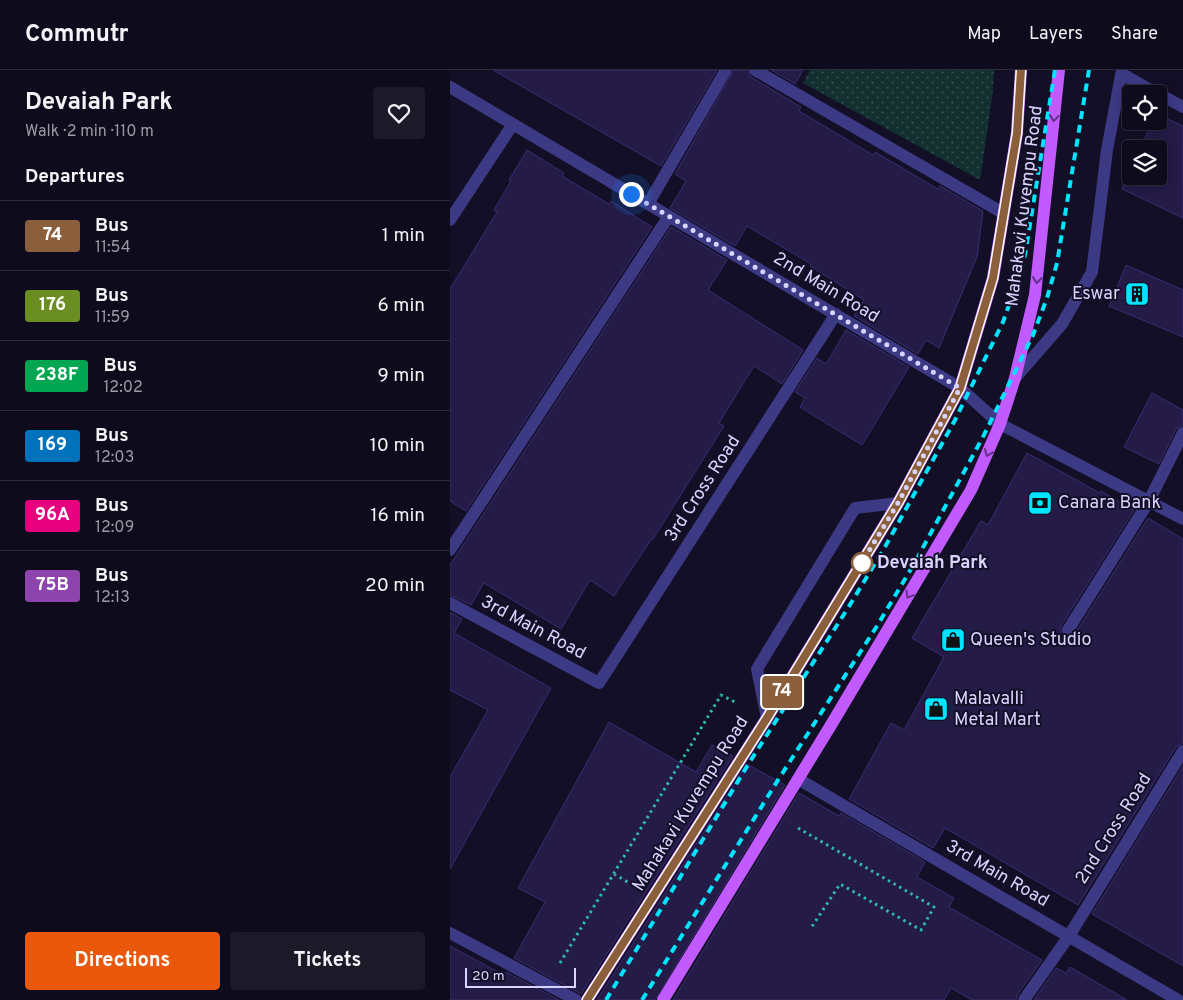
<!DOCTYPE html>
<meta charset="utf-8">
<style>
:root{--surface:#0e0b1c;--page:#1c1929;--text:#f1f3f6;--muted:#9b9ba3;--line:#2e2b3b;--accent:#ea580c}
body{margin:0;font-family:Overpass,sans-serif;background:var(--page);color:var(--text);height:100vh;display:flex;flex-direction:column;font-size:19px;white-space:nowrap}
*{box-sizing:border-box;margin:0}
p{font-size:16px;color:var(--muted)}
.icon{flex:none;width:28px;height:28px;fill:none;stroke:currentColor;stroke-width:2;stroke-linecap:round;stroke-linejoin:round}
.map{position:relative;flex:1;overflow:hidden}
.side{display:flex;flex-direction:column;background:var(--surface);width:450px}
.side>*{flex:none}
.badge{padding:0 10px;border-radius:4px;font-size:18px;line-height:32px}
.buttons{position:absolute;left:672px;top:15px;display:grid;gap:10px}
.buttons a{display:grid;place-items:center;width:45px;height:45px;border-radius:5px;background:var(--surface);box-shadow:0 2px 12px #0003,0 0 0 1px var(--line);font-size:25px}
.scale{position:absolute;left:15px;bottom:12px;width:111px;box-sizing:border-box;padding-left:5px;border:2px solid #d9d4ff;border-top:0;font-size:14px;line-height:18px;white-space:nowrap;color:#d9d4ff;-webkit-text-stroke:4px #130f26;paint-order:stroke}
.you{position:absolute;width:25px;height:25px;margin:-12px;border:4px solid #fff;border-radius:50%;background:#1a73e8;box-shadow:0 0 0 8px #1a73e833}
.map>.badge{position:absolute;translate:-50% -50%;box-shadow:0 0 0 2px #fff}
h2{padding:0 25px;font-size:19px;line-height:45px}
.round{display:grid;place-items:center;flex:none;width:52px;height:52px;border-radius:5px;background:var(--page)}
.overview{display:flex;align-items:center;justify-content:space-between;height:85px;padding:0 25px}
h1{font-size:24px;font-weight:700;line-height:38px}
.primary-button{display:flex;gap:10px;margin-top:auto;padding:10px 25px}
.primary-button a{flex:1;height:58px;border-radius:5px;background:var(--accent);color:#fff;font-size:20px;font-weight:700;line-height:58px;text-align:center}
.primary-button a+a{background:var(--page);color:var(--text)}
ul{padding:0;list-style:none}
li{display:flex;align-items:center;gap:15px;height:70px;padding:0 25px;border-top:1px solid var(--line)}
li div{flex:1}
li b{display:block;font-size:19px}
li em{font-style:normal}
li .badge{min-width:55px;font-weight:700;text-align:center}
header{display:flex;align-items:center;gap:30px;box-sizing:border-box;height:70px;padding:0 25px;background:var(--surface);border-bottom:1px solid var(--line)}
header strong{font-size:24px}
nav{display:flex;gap:28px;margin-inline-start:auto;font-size:18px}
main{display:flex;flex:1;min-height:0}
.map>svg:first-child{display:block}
.green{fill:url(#green-dots)}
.building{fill:#241b47;stroke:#3b2d73}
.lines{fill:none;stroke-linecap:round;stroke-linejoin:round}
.path{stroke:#2fb8b0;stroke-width:3;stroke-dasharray:2.5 4;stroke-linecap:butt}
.minor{stroke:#3d3a85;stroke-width:12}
.major{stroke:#c25bff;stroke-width:12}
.rail{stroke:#00e5ff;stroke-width:4;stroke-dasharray:8 6;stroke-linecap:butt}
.oneway{stroke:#623188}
.line-casing{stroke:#fff;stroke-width:11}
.line{stroke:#8b5e3c;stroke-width:8}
.walk{stroke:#d9d4ff;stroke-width:5;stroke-dasharray:0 9}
.stop-dot{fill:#fff;stroke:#8b5e3c;stroke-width:2.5}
.labels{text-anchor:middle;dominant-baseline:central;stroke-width:4;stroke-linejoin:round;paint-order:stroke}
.street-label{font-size:18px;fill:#d9d4ff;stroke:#130f26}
.poi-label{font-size:18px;fill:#d9d4ff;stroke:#130f26;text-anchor:start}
.stop-label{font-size:18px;font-weight:bold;fill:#d9d4ff;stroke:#130f26;text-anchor:start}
</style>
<header>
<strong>Commutr</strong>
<nav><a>Map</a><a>Layers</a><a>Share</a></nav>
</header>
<main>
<section class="side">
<div class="overview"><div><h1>Devaiah Park</h1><p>Walk · 2 min · 110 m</p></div><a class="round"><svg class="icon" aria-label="heart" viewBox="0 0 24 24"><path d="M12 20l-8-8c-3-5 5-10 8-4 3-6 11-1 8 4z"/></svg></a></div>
<h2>Departures</h2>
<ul>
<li><span class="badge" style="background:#8b5e3c;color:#fff">74</span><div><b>Bus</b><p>11:54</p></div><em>1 min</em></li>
<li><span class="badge" style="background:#6b8e23;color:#fff">176</span><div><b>Bus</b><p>11:59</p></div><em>6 min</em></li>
<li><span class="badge" style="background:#00a651;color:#fff">238F</span><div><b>Bus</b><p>12:02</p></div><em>9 min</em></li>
<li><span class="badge" style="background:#0072bc;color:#fff">169</span><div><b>Bus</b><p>12:03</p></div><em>10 min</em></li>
<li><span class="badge" style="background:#e6007e;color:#fff">96A</span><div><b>Bus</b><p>12:09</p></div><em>16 min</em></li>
<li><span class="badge" style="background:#8e44ad;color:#fff">75B</span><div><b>Bus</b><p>12:13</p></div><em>20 min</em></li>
</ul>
<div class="primary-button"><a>Directions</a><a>Tickets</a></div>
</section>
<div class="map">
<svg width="733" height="930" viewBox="0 0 733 930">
<defs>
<pattern id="green-dots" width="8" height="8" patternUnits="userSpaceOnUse" patternTransform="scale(1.25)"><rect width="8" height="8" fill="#12302f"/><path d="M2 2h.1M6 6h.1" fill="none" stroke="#344d4e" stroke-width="1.8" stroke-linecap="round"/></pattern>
</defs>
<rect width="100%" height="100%" fill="#130f26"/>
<path class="green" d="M 360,0 L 544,0 L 543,20 L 530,110 L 353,13 Z"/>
<path class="building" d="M 43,0 L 267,0 L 211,96 Z
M 284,0 L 297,0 L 301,7 L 351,37 L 349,41 L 423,85 L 425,82 L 488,119 L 490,116 L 533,141 L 527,187 L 489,278 L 476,270 L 468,284 L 404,246 L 414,230 L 360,196 L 361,194 L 297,156 L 285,176 L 220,138 L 236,111 L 225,104 Z
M 321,0 L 353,0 L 345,14 Z
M 709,45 L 733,56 L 733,148 L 672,119 L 681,98 L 681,106 L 709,106 L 709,79 L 690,79 L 703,51 L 709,51 Z
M 77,80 L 114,103 L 112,106 L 159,134 L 161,131 L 202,157 L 16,441 L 0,431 L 0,219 L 47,142 L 44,140 L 61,111 L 59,110 Z
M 221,157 L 277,190 L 258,220 L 353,280 L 332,314 L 304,296 L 269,353 L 274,356 L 203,469 L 202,468 L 164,526 L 140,510 L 111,559 L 34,513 L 21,535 L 0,525 L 0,495 Z
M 676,195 L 733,220 L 733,267 L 659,236 Z
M 396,260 L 459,297 L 412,375 L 350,337 L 355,328 L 345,322 L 367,288 L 376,294 Z
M 702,323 L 733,340 L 733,355 L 726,359 L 709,394 L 674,377 Z
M 577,383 L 650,423 L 651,421 L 684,440 L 611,556 L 611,563 L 614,567 L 621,567 L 625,564 L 698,448 L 733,469 L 733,673 L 726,677 L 628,835 L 495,758 L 483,778 L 399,729 L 441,653 L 454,660 L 494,587 L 462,568 L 531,451 L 538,455 Z
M 0,542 L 12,549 L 4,563 L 101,618 L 0,799 L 0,707 L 38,640 L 0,620 Z
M 159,652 L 246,702 L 262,675 L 283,686 L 131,924 L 64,888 L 95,832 L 68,818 Z
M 297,694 L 335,715 L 205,930 L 147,930 Z
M 733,696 L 733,896 L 642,844 Z
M 349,723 L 389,746 L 391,743 L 475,792 L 467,807 L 504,828 L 499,837 L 592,890 L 567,925 L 566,930 L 522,930 L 501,918 L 494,930 L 223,930 Z
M 0,876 L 54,905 L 56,902 L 109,930 L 0,930 Z
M 620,897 L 677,930 L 584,930 L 606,898 L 616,903 Z"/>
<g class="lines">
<path class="path" d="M 348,758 L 484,837 L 471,860 L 390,814 L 361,858
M 164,804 L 181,814
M 110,893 L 271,625 L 287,633"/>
<path class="minor" d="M 305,0 L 553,143
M 672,4 L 708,24
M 0,17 L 510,318 L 550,354 L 733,449
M 709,24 L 733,37
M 198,134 L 276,0
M 0,150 L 63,54
M 565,308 L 612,254 L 642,202 L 657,80 L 672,0
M 0,480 L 219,146
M 0,533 L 149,613 L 386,244
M 618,560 L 699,431 L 733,363
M 317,648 L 307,599 L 405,438 L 448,433
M 348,709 L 728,930
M 0,863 L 126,930
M 574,930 L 619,866 L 733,681"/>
<path class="major" d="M 137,930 L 317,648 L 448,433 L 510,318 L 543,208 L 567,63 L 571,0
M 213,930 L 381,655 L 521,420 L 550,354 L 565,308 L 585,225 L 609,0"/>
<path class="rail" d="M 156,930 L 299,693 L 398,538 L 435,477 L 505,350 L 553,252 L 565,218 L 575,185 L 605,0
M 192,930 L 328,710 L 427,556 L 464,494 L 534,365 L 583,265 L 597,228 L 607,193 L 639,0"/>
</g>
<defs><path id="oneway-chevron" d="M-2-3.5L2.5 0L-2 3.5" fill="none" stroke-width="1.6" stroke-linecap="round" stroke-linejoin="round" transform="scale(1.25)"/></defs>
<g class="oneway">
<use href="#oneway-chevron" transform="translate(604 48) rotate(96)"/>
<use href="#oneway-chevron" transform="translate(587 210) rotate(96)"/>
<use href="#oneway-chevron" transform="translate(538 383) rotate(113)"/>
<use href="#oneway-chevron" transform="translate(459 525) rotate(121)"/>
</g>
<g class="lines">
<defs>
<path id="line" d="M 137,930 L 317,648 L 448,433 L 510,318 L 543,208 L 567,63 L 571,0"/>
</defs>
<use href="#line" class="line-casing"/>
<use href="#line" class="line"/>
<path class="walk" d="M 181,124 L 510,318 L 448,433 L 408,499 L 412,493"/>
</g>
<defs>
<symbol id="building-square" viewBox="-11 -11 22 22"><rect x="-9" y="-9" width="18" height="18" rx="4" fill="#00e5ff" stroke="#130f26"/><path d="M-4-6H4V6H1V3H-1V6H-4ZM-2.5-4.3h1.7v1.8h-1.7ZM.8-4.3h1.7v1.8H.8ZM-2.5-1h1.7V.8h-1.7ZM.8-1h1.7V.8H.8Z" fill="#111"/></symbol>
<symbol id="bank-square" viewBox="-11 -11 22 22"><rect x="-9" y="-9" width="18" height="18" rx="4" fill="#00e5ff" stroke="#130f26"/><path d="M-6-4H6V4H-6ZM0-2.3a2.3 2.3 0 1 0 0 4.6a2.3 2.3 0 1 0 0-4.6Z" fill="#111"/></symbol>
<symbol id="shop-square" viewBox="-11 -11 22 22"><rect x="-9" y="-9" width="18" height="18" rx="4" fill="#00e5ff" stroke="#130f26"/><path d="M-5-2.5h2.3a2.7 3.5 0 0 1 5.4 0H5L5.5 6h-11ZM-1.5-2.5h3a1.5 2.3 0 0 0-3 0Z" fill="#111"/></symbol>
</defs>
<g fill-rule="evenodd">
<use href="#building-square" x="673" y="210" width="28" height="28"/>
<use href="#bank-square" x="576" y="419" width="28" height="28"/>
<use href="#shop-square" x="489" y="556" width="28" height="28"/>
<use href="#shop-square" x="472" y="625" width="28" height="28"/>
</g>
<circle class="stop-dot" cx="412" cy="493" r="10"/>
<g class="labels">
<g class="street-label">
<text transform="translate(575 136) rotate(-83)">Mahakavi Kuvempu Road</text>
<text transform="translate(376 218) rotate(31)">2nd Main Road</text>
<text transform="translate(253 419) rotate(-57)">3rd Cross Road</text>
<text transform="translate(83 558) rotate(28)">3rd Main Road</text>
<text transform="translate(241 734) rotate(-58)">Mahakavi Kuvempu Road</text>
<text transform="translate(664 759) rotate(-58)">2nd Cross Road</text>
<text transform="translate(547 804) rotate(30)">3rd Main Road</text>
</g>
<g class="poi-label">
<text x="670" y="224" text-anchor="end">Eswar</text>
<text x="608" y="433">Canara Bank</text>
<text x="520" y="570">Queen's Studio</text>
<text x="504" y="629">Malavalli<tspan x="504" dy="21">Metal Mart</tspan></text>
</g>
<g class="stop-label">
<text x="427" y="493">Devaiah Park</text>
</g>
</g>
</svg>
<div class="buttons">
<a><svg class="icon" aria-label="locate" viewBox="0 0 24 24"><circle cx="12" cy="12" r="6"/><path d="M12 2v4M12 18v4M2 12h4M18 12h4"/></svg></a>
<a><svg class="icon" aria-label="layers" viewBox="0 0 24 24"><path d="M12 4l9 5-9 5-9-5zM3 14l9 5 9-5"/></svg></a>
</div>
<div class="scale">20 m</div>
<div class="you" style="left:181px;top:124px"></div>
<b class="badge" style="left:332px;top:622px;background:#8b5e3c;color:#fff">74</b>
</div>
</main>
